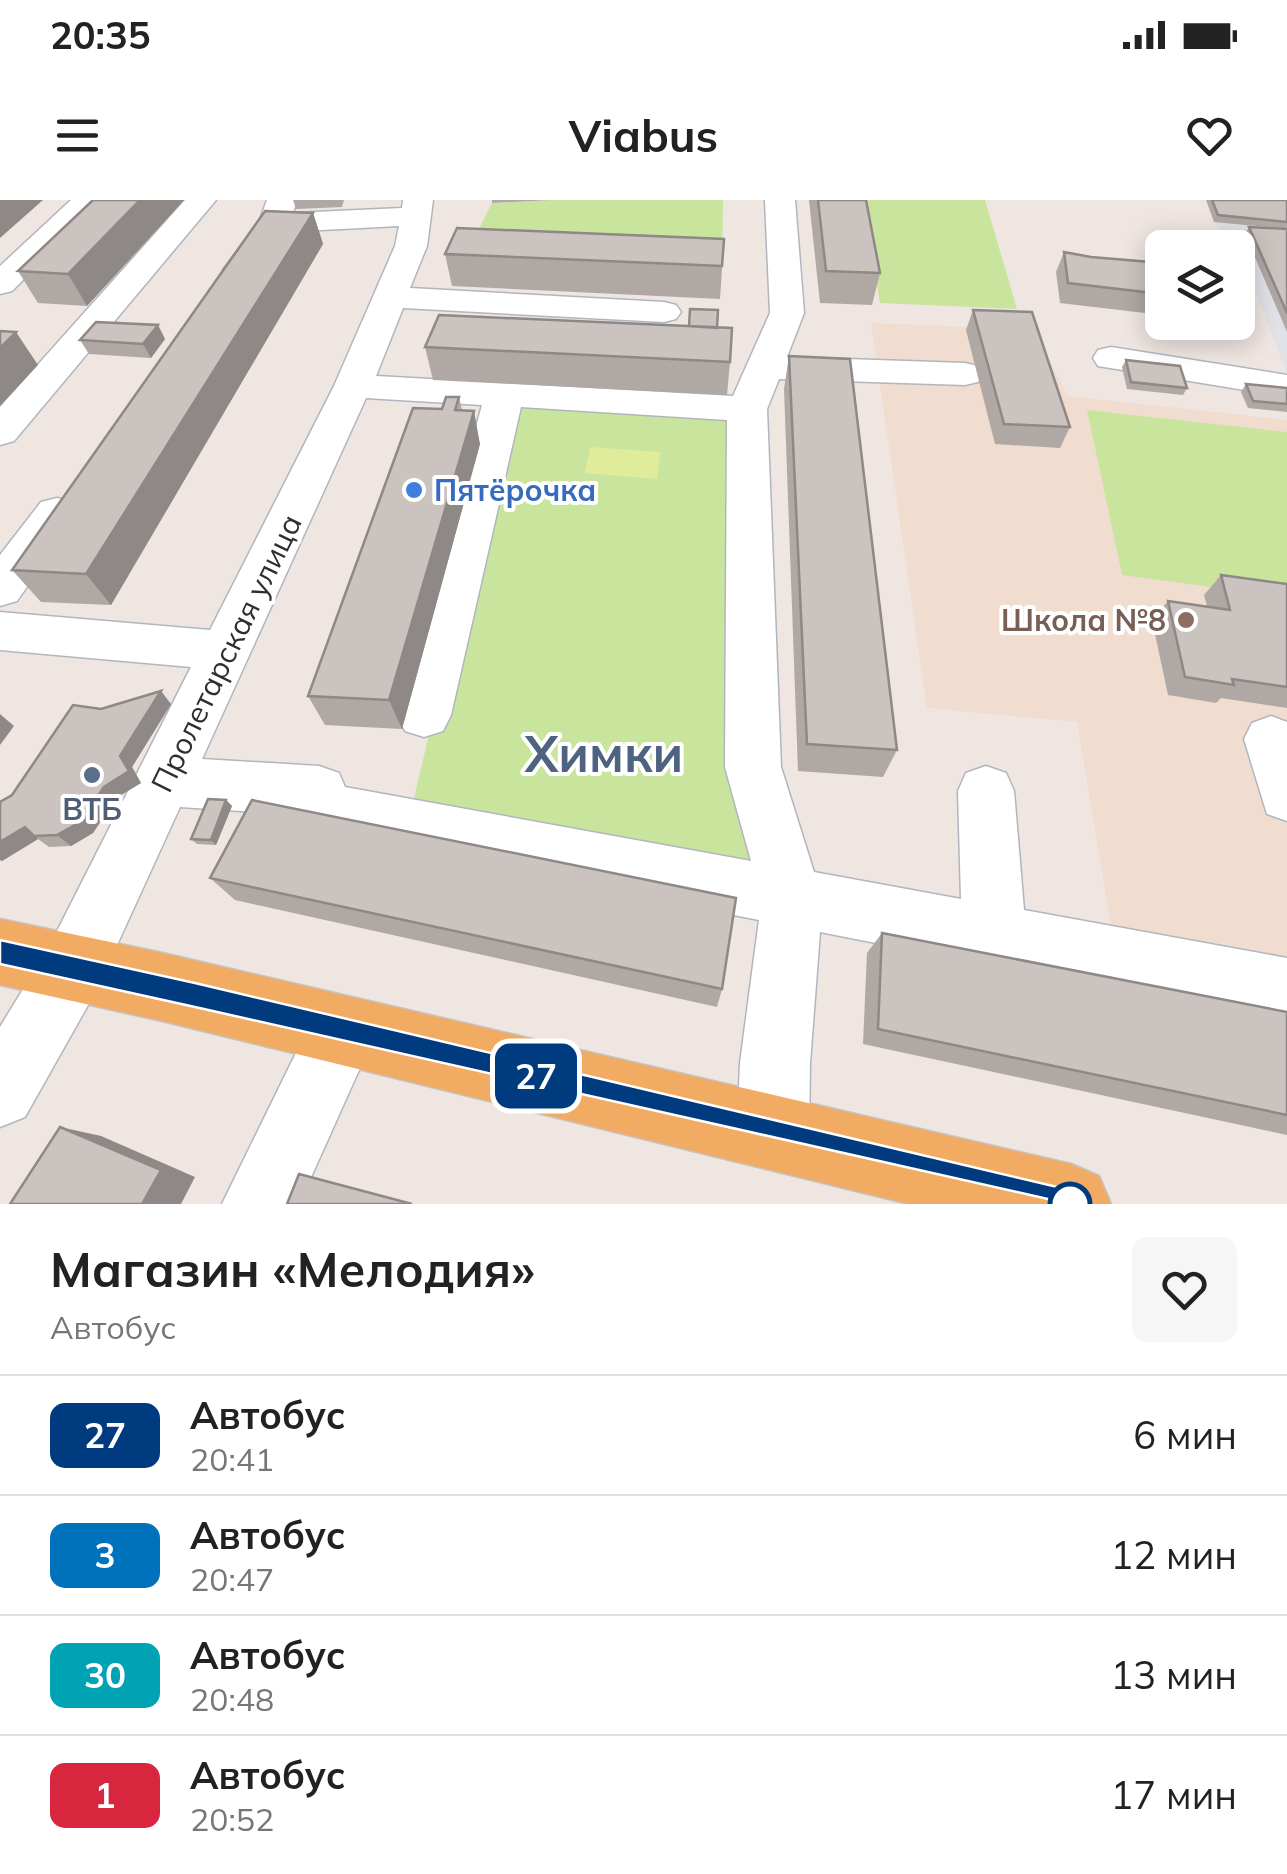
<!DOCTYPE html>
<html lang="ru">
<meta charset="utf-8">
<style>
:root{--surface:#fff;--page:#f6f6f6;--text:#222;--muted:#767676;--line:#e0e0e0}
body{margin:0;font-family:Mulish,sans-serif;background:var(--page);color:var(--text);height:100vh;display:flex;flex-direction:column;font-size:38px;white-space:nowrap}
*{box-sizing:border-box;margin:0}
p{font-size:32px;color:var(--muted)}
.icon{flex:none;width:55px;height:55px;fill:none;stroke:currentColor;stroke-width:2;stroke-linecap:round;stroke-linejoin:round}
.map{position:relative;height:1004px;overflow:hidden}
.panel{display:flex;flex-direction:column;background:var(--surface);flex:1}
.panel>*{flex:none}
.badge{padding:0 20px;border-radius:15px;font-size:35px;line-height:65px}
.tools{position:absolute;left:1145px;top:30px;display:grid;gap:20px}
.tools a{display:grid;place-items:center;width:110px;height:110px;border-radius:15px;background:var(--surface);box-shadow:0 5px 25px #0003;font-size:50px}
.map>.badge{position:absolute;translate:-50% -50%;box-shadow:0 0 0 5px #fff}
.round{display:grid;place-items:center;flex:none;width:105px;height:105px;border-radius:15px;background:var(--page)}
.headline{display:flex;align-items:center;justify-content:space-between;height:170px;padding:0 50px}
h1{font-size:48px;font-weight:700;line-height:75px}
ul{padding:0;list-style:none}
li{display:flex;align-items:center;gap:30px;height:120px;padding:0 50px;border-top:2px solid var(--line)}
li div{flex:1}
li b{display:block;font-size:38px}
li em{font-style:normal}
li .badge{min-width:110px;font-weight:700;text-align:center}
.status{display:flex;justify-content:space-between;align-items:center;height:70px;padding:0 50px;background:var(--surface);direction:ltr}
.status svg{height:28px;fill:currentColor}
header{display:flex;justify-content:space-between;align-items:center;height:130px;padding:0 50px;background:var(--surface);font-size:45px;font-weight:700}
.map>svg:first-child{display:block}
.industrial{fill:#e1e1e8}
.education{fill:#f0ddd0}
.green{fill:#c9e59d}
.pitch{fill:#dfec99}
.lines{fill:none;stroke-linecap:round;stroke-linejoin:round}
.minor-casing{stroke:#b1b6be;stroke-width:3}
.major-casing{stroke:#c4c4c4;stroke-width:3}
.minor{fill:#fff;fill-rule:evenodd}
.major{fill:#f2ab62;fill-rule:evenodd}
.wall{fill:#afa8a4}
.shaded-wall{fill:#8e8886}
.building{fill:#cbc3bf;stroke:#8e8886;stroke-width:2.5}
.line{fill:#003b80;stroke:#fff;stroke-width:2.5}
.shop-dot{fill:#3f7fe0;stroke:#fff;stroke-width:4}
.education-dot{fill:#8d6e63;stroke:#fff;stroke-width:4}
.service-dot{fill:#5c6f8a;stroke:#fff;stroke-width:4}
.stop-dot{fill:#fff;stroke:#003b80;stroke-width:5}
.labels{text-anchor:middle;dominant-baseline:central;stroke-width:8;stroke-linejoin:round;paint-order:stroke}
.shop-label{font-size:30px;font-weight:bold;fill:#366cbe;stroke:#fff;text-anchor:start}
.education-label{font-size:30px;font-weight:bold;fill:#785e54;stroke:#fff;text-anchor:end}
.street-label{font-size:30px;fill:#2e2e2e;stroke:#fff}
.service-label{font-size:30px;font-weight:bold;fill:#4e5e75;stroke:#fff}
.town-label{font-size:50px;font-weight:bold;fill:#4d6380;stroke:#fff}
</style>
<div class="status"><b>20:35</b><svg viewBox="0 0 49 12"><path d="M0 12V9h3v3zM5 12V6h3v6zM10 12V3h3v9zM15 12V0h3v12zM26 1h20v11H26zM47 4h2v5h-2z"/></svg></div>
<header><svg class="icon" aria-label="menu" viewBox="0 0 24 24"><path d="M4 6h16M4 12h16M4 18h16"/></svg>Viabus<svg class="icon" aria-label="heart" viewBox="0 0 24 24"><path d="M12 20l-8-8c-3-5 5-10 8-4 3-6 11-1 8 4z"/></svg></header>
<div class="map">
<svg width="1287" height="1004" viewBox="0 0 1287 1004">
<rect width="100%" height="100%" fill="#efe5e1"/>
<path class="industrial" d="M 1207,0 L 1287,0 L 1287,173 L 1238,48 L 1214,22 Z"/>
<path class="education" d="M 871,123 L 1033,130 L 1068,196 L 1287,220 L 1287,760 L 1111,726 L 1077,522 L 927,508 Z"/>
<path class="green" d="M 552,0 L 723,0 L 722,71 L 463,60 L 492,3 Z
M 862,0 L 985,0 L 1017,109 L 880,103 Z
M 508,200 L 739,217 L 775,684 L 410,615 Z
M 1087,210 L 1287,232 L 1287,397 L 1122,375 Z"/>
<path class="pitch" d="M 590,247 L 660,252 L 657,279 L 585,273 Z"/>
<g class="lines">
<defs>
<path id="minor" d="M 71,0 L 103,0 L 12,91 L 0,94 L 0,66 Z
M 185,0 L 216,0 L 14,241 L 0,245 L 0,207 Z
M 267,0 L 297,0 L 293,13 L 402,8 L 403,0 L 433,0 L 427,46 L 410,88 L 664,102 L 676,105 L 681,112 L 676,119 L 664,122 L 403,108 L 376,176 L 733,196 L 770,113 L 765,0 L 795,0 L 804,113 L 787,157 L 965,163 L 978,166 L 984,174 L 978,182 L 965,185 L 779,179 L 767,209 L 781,567 L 814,672 L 961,699 L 958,591 L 966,573 L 986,566 L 1006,573 L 1014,591 L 1024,710 L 1287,758 L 1287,824 L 820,732 L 810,863 L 809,933 L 799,959 L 773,969 L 747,959 L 737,933 L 740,863 L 759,720 L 341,638 L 321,630 L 314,616 L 180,607 L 96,791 L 25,917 L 0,927 L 0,827 L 50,745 L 191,467 L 0,450 L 0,412 L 210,430 L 334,186 L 395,46 L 399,26 L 283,32 L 251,77 L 227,77 L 223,70 L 259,22 ZM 366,198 L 482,205 L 397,515 L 405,531 L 424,537 L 443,531 L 451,515 L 521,207 L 727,220 L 725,567 L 751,661 L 345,587 L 339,573 L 319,566 L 202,559 Z
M 1111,147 L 1287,175 L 1287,197 L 1098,166 L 1093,158 L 1098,150 Z
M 57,298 L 73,302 L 79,313 L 17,401 L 0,406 L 0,355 L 41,302 Z
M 1271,516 L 1287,522 L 1287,621 L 1267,614 L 1244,539 L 1252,523 Z
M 343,796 L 367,806 L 377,830 L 299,1004 L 222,1004 L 319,806 Z"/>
<path id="major" d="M 0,719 L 158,752 L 1071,964 L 1099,976 L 1111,1004 L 909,1004 L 158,820 L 0,785 Z"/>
</defs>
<use href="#minor" class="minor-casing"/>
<use href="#major" class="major-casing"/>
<use href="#minor" class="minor"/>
<use href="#major" class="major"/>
</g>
<path class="wall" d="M 93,0 L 184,0 L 87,106 L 38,103 L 18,71 Z
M 293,0 L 344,0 L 342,7 L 296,9 Z
M 492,0 L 552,0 L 492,3 Z
M 809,0 L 866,0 L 880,73 L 872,105 L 820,103 Z
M 1206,0 L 1287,0 L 1287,29 L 1214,22 Z
M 313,13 L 323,44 L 111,405 L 41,402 L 12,370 Z
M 1249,27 L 1287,29 L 1287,132 L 1245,34 Z
M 724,39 L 720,99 L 452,86 L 445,54 Z
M 1064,52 L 1091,57 L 1162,63 L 1162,115 L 1060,103 L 1056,72 Z
M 973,110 L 1070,227 L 1060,248 L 995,244 L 966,130 Z
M 158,125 L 165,139 L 151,158 L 89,154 L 80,140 Z
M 717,128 L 730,162 L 727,195 L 433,180 L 425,147 Z
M 789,156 L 897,550 L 883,577 L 798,571 L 784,189 Z
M 1126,160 L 1187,188 L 1183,195 L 1127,189 L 1122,167 Z
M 1246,184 L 1287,188 L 1287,212 L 1248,208 L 1241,192 Z
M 459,197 L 462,210 L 480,244 L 402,529 L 325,525 L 308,496 L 442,209 Z
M 1221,375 L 1287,384 L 1287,508 L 1221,498 L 1216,503 L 1168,495 L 1152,420 L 1168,401 L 1207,406 L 1204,395 Z
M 171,504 L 132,567 L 141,583 L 116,598 L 93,633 L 71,646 L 49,647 L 38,639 L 2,661 L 101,509 Z
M 226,600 L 232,606 L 216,645 L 197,644 L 191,639 Z
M 210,678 L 722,789 L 717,807 L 235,700 Z
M 882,733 L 1287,812 L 1287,935 L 863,844 L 867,753 Z"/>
<path class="shaded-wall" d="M 0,0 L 43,0 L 0,38 Z
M 140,0 L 184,0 L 87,106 L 68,74 Z
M 313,13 L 323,44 L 111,405 L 86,374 Z
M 158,125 L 165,139 L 151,158 L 143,144 Z
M 16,132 L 38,165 L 0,206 L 0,148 Z
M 474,211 L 480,244 L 402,529 L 389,500 Z
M 161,491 L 171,504 L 132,567 L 141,583 L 116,598 L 93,633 L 71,646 L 57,635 L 104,587 L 120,556 Z
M 0,514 L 14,526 L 0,545 Z
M 226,600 L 232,606 L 216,645 L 211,640 Z
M 25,627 L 38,639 L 2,661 L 0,660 L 0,642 Z
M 60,927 L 101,936 L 195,977 L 181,1004 L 142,1004 Z"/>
<path class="building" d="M 93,0 L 140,0 L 68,74 L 18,71 Z
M 818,0 L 866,0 L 880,73 L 826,71 Z
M 1212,0 L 1287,0 L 1287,22 L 1218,15 Z
M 265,11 L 313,13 L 86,374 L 12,370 Z
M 1249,27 L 1287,29 L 1287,113 Z
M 457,28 L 724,39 L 722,66 L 445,54 Z
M 1064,52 L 1091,57 L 1162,63 L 1162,94 L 1068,83 Z
M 690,109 L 718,110 L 717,128 L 689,126 Z
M 973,110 L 1032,112 L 1070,227 L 1004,224 Z
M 439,115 L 732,128 L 730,162 L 425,147 Z
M 96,122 L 158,125 L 143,144 L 80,140 Z
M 0,131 L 16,132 L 0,148 Z
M 789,156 L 850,159 L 897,550 L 807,544 Z
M 1126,160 L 1180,166 L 1187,188 L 1131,182 Z
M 1246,184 L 1287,188 L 1287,204 L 1253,201 Z
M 446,197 L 459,197 L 455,210 L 474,211 L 389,500 L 308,496 L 413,208 L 442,209 Z
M 1221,375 L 1287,384 L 1287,487 L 1232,479 L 1234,485 L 1185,477 L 1168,401 L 1230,410 Z
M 161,491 L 120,556 L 129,571 L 104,587 L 80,622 L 57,635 L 34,636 L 25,627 L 0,642 L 0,602 L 12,595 L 73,505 L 101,509 Z
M 208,599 L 226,600 L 211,640 L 191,639 Z
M 252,600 L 736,698 L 722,789 L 210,678 Z
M 882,733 L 1287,812 L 1287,915 L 878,829 Z
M 60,927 L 161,970 L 142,1004 L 10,1004 Z
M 299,974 L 412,1004 L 287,1004 Z"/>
<path class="line" d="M 0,740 L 195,783 L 1070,990 L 1080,994 L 1084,1004 L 1070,1004 L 195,807 L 0,764 Z"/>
<circle class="shop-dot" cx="414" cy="290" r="10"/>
<circle class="education-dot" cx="1186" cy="420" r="10"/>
<circle class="service-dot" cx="92" cy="575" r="10"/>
<circle class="stop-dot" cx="1070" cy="1004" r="20"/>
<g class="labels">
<g class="shop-label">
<text x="434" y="290">Пятёрочка</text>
</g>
<g class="education-label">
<text x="1166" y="420">Школа №8</text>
</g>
<g class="street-label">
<text transform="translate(226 453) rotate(-64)">Пролетарская улица</text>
</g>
<g class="service-label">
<text x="92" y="609">ВТБ</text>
</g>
<g class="town-label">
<text x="604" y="553">Химки</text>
</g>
</g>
</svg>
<div class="tools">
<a><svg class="icon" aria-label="layers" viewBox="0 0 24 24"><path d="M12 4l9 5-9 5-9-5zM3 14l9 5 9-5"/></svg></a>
</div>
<b class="badge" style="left:536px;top:876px;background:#003b80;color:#fff">27</b>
</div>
<section class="panel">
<div class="headline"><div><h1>Магазин «Мелодия»</h1><p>Автобус</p></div><a class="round"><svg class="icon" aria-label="heart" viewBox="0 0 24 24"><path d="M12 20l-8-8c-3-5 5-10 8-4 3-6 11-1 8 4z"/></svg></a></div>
<ul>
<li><span class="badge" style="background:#003b80;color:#fff">27</span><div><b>Автобус</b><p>20:41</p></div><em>6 мин</em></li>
<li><span class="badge" style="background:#0072bc;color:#fff">3</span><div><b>Автобус</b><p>20:47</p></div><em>12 мин</em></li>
<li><span class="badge" style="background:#00a3b4;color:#fff">30</span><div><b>Автобус</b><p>20:48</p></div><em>13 мин</em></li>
<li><span class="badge" style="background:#d7263d;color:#fff">1</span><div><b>Автобус</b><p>20:52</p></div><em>17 мин</em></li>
</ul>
</section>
